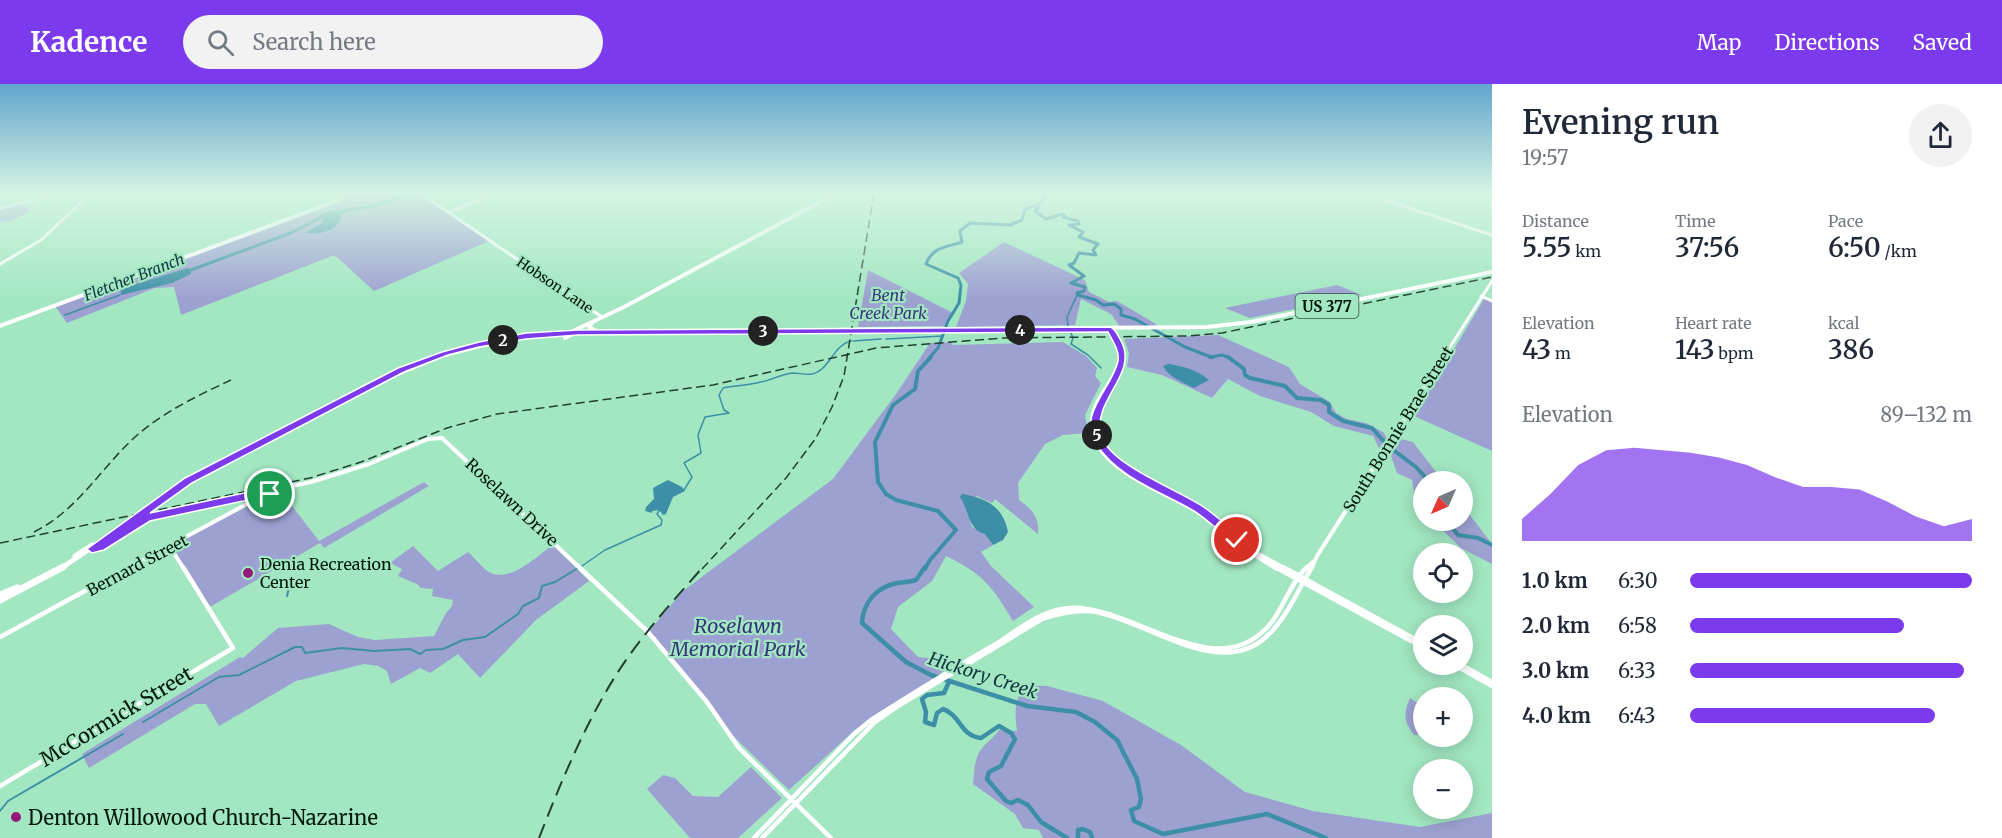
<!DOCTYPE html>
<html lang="en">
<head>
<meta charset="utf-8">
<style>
	:root { --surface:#fff; --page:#f2f2f3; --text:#1f2937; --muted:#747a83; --accent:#7c3aed }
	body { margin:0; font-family:Merriweather,serif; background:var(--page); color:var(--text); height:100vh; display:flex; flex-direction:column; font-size:22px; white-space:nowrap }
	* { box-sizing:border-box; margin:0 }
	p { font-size:20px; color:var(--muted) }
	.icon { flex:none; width:33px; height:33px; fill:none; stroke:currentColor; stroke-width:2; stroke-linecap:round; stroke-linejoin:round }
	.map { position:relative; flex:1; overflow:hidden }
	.details { display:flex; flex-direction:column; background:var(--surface); width:510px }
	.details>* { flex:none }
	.needle { width:39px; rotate:225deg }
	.buttons { position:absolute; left:1413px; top:387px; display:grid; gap:12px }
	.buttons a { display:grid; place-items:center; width:60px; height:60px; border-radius:50%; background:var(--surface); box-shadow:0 3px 15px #0003; font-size:30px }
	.pin { position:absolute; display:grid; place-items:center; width:51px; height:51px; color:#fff; margin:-26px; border:3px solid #fff; border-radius:50%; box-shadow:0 2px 6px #0007 }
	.km { position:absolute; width:30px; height:30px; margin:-15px; border-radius:50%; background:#222; color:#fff; font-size:16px; line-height:30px; text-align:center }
	.round { display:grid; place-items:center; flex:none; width:63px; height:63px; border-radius:32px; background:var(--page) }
	.overview { display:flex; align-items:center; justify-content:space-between; height:102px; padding:0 30px }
	h1 { font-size:33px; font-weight:600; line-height:45px }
	.figures { display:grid; grid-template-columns:repeat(3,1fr); gap:9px; height:102px; padding:6px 30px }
	.figures div { display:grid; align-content:center }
	.figures b { font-size:26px; font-weight:600 }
	.figures small { font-size:16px; font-weight:400 }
	.figures p { font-size:16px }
	.chart { height:168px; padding:12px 30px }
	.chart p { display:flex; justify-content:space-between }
	.chart svg { width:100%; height:108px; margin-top:6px; fill:var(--accent); opacity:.7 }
	ul { padding:0 30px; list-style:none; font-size:20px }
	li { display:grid; grid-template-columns:96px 72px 1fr; align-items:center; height:45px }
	li i { height:15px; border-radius:8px; background:var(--accent) }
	header { display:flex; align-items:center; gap:36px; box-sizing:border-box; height:84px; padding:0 30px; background:var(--accent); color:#fff }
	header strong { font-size:28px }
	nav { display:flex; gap:33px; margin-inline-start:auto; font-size:21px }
	.search { width:420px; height:54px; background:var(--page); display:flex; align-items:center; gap:15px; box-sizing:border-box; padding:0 21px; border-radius:33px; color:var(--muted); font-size:22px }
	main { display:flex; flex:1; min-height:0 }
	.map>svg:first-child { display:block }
	.green { fill:#9da1d1 }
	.water { fill:#3d8fa7 }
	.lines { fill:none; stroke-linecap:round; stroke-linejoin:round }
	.stream-far1 { stroke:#3d8fa7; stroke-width:1.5 }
	.stream { stroke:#3d8fa7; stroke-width:2 }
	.river-far2 { stroke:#3d8fa7; stroke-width:3 }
	.river-far1 { stroke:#3d8fa7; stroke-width:4 }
	.river { stroke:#3d8fa7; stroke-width:4.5 }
	.tertiary-far2 { stroke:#fff; stroke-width:3 }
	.tertiary-far1 { stroke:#fff; stroke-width:4 }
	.tertiary { stroke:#fff; stroke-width:4.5 }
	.secondary { stroke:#fff; stroke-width:4 }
	.primary-far2 { stroke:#fff; stroke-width:4 }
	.primary-far1 { stroke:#fff; stroke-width:5 }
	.primary { stroke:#fff; stroke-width:7 }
	.rail-far1 { stroke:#204130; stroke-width:1.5; stroke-dasharray:9 4.5; stroke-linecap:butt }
	.rail { stroke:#204130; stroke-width:2; stroke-dasharray:15 8; stroke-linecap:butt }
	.route { fill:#7c3aed; stroke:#fff; stroke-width:1.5 }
	.poi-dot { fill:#941b76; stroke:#a2e7c2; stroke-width:2 }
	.labels { text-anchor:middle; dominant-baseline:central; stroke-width:4.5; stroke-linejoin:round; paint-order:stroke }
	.far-street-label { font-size:14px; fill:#00170b; stroke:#a2e7c2 }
	.far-water-label { font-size:15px; font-style:italic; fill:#103742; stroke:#a2e7c2 }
	.shield { fill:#a2e7c2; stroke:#315542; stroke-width:1.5 }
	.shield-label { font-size:15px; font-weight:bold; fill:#00170b }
	.park-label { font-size:16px; font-style:italic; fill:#37357c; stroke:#a2e7c2 }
	.street-label { font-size:16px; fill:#00170b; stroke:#a2e7c2 }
	.poi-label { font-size:16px; fill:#00170b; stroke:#a2e7c2; text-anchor:start }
	.water-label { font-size:18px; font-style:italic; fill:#103742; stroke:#a2e7c2 }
	.near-park-label { font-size:20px; font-style:italic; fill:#37357c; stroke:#a2e7c2 }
	.near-street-label { font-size:20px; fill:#00170b; stroke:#a2e7c2 }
	.near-poi-label { font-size:20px; fill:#00170b; stroke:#a2e7c2; text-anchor:start }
</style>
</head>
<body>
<header>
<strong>Kadence</strong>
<div class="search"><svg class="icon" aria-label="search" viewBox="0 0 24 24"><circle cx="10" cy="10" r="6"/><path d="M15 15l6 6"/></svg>Search here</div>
<nav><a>Map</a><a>Directions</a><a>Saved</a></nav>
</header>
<main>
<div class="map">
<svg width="1492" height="754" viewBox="0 0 1492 754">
	<rect width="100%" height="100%" fill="#a2e7c2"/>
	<path class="green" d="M352,109H419L489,157L374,207L337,173L332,172L181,231L174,203L155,204L67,239L55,222L331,119Z
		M22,120L31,127L9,138L0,137V125Z
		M1004,158L1085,196L1089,208L1109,218L1117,217L1156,240L1157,243H1120L1111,230L1081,215L1075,241L956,243L966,217L968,200L959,189Z
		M868,186L953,229L945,242L858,243Z
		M1337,201L1362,211L1250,234L1225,224Z
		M1484,215L1492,218V367L1414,332Z
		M1218,251L1289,283L1300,300L1330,318L1336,329L1347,335L1366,339L1383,348L1387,354L1379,364L1373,352L1334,342L1311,328L1260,312L1228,295L1212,314L1162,291L1127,283L1129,269L1124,255Z
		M951,258L953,261L1063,258L1086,272L1097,284L1095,292L1101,299L1085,331L1088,349L1063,351L1045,360L1018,399L1019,416C1032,425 1040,434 1038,450L995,415L992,419L977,412L966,421L972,443L985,449L993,461L981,468L991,482L1034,523L1013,537C992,502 983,490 946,472L932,497L898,523L891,545L918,573L957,577L931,597L855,646L789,706L732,651L648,548L683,507L833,395L896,310L930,259Z
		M1401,355L1413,358L1443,397L1424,398L1423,427L1416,420L1412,396L1397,389L1391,372L1393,360Z
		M424,398L429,402L324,464L320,459L208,524L170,463L279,405L319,457Z
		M1463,422L1492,460V480L1461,464L1433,437L1462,436Z
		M553,461L589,497L536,536L480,594L458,570L430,589L420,584L391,600L387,587L378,582L364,580L296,597L219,642L206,620H195L89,684L82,670L240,573L243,574L278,544L329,540L358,553L375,556L434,552L446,529L452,522L453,516L432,512L433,505L421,504L417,500L398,492L402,485L390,479L413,462L438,487L468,468C475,474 482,484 489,488C510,500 538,471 553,461Z
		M1027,601L1047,602L1103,617L1181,661L1245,708L1313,727L1420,743L1492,729V754H1043L1039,746L1023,744L1015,730L973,700C974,689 974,677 980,667C985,659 994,654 999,646L1017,647C1015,629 1013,615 1027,601Z
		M1410,614L1423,623V650L1414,651C1404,638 1403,630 1410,614Z
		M751,683L782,714L738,754H690L647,705L663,691L675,694L693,712L718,713Z"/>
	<path class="water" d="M334,126L341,130C341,147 319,151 305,149L322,139L323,133L319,131Z
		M188,184L191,186V190L172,199L121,211V206L130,202Z
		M1168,280C1183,282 1197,286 1209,296L1194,304C1182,298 1170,294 1163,282Z
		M668,396L682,403L685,407L673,413L666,430L663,431L659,426L652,427V429L645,427L646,423L654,415L653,404Z
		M962,410C986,414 1003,422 1008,448L1003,456L993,461L985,450C968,446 969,426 960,413Z"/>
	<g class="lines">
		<path class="stream-far1" d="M65,231L120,211
			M1068,242L1067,233L1077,211
			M1070,247L1073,254L1071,260L1088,271L1101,284
			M886,255L943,252
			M853,257L881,255
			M684,406L692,393L684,379L701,369L698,351L705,333L729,329L724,326L719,311L723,304C735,302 749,301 761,298C772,296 781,290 793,289C799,289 806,291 812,290C830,286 833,261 851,257
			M582,482L605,466L661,441L662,436L657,430L660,425"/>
		<path class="stream" d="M287,512L290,500
			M143,638L219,593L239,591L295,563H302L305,569L342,564L374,567L410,565L420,570L426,566L443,565L463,556L485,553L518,530L523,522L539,514L542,502L555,498L578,484
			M0,727L8,717L123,650"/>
		<path class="river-far2" d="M1037,121L1038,124L1035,127L1046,135L1062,130L1065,132L1063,133L1078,137L1079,140L1069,141L1083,148L1079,153L1098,160L1093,166L1096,171L1079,169L1074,179L1069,181L1084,192L1071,199L1085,203L1084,207L1077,209L1078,211L1096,216L1103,221L1114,220L1121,225V231L1135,235L1185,263L1211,273L1222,271L1230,274
			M349,126L374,122L416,109
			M337,129L347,126
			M191,186L293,148L326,131
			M929,274L938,264L948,237L959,219L961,201L958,194L926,180C932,163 947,163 962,158L960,147L970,139L1010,141L1022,136L1025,126L1042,118L1045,109"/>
		<path class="river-far1" d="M1210,273H1213
			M1228,273L1244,285L1245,291L1250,294L1285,302L1297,314L1321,316L1329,321V328L1343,337L1372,344L1388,362L1416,383L1426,394L1425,398
			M1424,400L1421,403L1424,410
			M1446,436L1458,451L1478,454L1492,461
			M925,485L930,476L956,446L938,427L896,416L886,410L878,398L875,358L893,321L915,305L918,287L931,273"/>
		<path class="river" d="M925,483L916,496C910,498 904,498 897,499C877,503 863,518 862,539L906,578L931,591L1027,622L1076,628L1095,638L1117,656L1137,695L1141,715L1139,723L1131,726L1134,737L1163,750L1267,730L1326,754
			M949,598L944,609L927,611L922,615L926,628L925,638L934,641L937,629L943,625C961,631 960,652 981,654L999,642L1011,649L1015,655L1013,659L1001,682L989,688L987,695L1006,717L1011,719L1018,716L1028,721L1041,738L1067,754
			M1078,754V746L1083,745L1090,748L1092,754"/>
		<path class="tertiary-far2" d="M420,109L602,233
			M1363,109L1492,151
			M0,124L62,109
			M449,128L496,109
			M0,180L41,156L91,109
			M1481,212L1492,217
			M1108,245L1119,266L1120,274
			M1118,259L1121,274
			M1443,274L1492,197"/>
		<path class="tertiary-far1" d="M1120,273C1117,298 1089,316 1092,344C1097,388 1171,410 1204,431C1215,439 1224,449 1235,457C1248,468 1263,476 1277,485
			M1121,273C1120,305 1080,330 1103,364C1108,371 1117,377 1124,383
			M1130,387L1145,395
			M1196,424L1253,467L1286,485
			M170,463L184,485
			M92,465L101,463L148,434L311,398L369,380L428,355L442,354L581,485
			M126,485L271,407
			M1305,485L1313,478
			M1311,485L1317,472L1444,273"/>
		<path class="tertiary" d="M579,483L648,548L707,618L739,664L831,754
			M1275,483L1424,564
			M1283,483L1424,560
			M0,553L129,483
			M1453,580L1492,602
			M1460,580L1492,598
			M0,702L233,564L183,483
			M754,754L854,650L871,636C912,610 954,584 996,560C1018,546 1041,526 1069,524C1129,520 1207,595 1260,550C1282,533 1287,502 1307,483
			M762,754L874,639L898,622L1042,535C1060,529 1078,525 1096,528C1147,537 1219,596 1266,553C1287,534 1298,506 1312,483"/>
		<path class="secondary" d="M0,242L331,119L352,109
			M573,247L624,223L837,109"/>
		<path class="primary-far2" d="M592,239L589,243L596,247
			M565,254L575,249
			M433,274L512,254L582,248L1207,243L1251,238L1492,188"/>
		<path class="primary-far1" d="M75,472L92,461
			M60,485L202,389L367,302L438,273"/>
		<path class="primary" d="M0,511L17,504
			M0,516L63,483"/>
		<path class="rail-far1" d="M34,448C78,426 100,385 135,353C163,328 197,312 231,296
			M0,459L310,394L361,378L447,344L497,330L713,301L876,264L1003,254L1188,252L1222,249L1492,193
			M702,485L786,394L816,354L832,323L844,292L874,109"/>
		<path class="rail" d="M539,754C561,698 584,642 616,591C641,552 672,518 703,483"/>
	</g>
	<linearGradient id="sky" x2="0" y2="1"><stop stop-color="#63a5ce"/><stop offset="0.51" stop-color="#d5f4e4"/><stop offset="1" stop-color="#d5f4e4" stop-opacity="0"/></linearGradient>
	<rect width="1492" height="214" fill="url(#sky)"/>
	<path class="route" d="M1111,243C1116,246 1118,251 1121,257C1139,290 1092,316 1101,351C1110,382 1180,406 1205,424C1218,433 1229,444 1241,453V459H1233C1221,449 1208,436 1194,427C1162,408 1118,394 1097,361C1076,331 1112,305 1118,277C1120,267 1112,256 1108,248L578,251L526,255L479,263L448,271L404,288L192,399L150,429L272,403L277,407L273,413L266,412L150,437L104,466L92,469L87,465L185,394L398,284L442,268L479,258L526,249L578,246Z"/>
	<g class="poi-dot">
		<circle cx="248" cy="489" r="6"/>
		<circle cx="16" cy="733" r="6"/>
	</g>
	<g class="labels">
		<g class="far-street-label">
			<text transform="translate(555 201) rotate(34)">Hobson Lane</text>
		</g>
		<g class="far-water-label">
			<text transform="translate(134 193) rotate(-21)">Fletcher Branch</text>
		</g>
		<rect class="shield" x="1295.5" y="210" width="63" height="24" rx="4.5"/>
		<g class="shield-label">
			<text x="1327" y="222">US 377</text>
		</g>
		<g class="park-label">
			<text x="888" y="211">Bent<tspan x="888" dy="18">Creek Park</tspan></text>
		</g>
		<g class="street-label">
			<text transform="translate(1398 345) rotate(-58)">South Bonnie Brae Street</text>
			<text transform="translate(512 418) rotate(43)">Roselawn Drive</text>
			<text transform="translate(137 481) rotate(-28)">Bernard Street</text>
		</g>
		<g class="poi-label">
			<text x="260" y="480">Denia Recreation<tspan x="260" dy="18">Center</tspan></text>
		</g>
		<g class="water-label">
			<text transform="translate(983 591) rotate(18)">Hickory Creek</text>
		</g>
		<g class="near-park-label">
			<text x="738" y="541">Roselawn<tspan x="738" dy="23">Memorial Park</tspan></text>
		</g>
		<g class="near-street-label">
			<text transform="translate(116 632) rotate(-31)">McCormick Street</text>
		</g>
		<g class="near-poi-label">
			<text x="28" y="733">Denton Willowood Church-Nazarine</text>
		</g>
	</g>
</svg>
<div class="buttons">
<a><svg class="needle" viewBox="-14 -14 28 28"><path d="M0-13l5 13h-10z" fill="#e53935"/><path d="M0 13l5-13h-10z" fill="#747a83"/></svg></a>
<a><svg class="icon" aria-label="locate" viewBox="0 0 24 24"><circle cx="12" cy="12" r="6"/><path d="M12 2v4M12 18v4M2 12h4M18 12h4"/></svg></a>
<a><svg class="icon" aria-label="layers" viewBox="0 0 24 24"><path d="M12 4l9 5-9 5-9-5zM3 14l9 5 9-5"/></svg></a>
<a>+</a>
<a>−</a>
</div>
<div class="pin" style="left:270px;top:410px;background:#1e9e55"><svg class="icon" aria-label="arrive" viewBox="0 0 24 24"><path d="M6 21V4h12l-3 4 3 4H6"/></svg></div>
<div class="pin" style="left:1237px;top:456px;background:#d93025"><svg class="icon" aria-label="check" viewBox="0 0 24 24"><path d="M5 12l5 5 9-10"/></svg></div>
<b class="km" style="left:503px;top:256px">2</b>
<b class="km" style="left:763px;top:247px">3</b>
<b class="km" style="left:1020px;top:246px">4</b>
<b class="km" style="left:1097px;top:351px">5</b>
</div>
<section class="details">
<div class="overview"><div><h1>Evening run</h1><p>19:57</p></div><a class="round"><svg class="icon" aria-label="share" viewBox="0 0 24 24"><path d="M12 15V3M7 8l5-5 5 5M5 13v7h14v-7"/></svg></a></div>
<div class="figures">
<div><p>Distance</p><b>5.55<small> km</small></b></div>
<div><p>Time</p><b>37:56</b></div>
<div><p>Pace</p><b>6:50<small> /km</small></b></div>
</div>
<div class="figures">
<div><p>Elevation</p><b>43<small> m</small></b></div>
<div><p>Heart rate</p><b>143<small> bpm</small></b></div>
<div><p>kcal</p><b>386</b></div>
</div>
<div class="chart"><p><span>Elevation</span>89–132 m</p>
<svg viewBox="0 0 160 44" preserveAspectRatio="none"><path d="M0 44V35L10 25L20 13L30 7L40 6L50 7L60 8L70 10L80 13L90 18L100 22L110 22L120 23L130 28L140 34L150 38L160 35V44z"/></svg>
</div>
<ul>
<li><b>1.0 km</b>6:30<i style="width:100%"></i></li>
<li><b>2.0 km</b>6:58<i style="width:76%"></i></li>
<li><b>3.0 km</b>6:33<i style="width:97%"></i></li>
<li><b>4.0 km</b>6:43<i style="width:87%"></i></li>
</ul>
</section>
</main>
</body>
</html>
